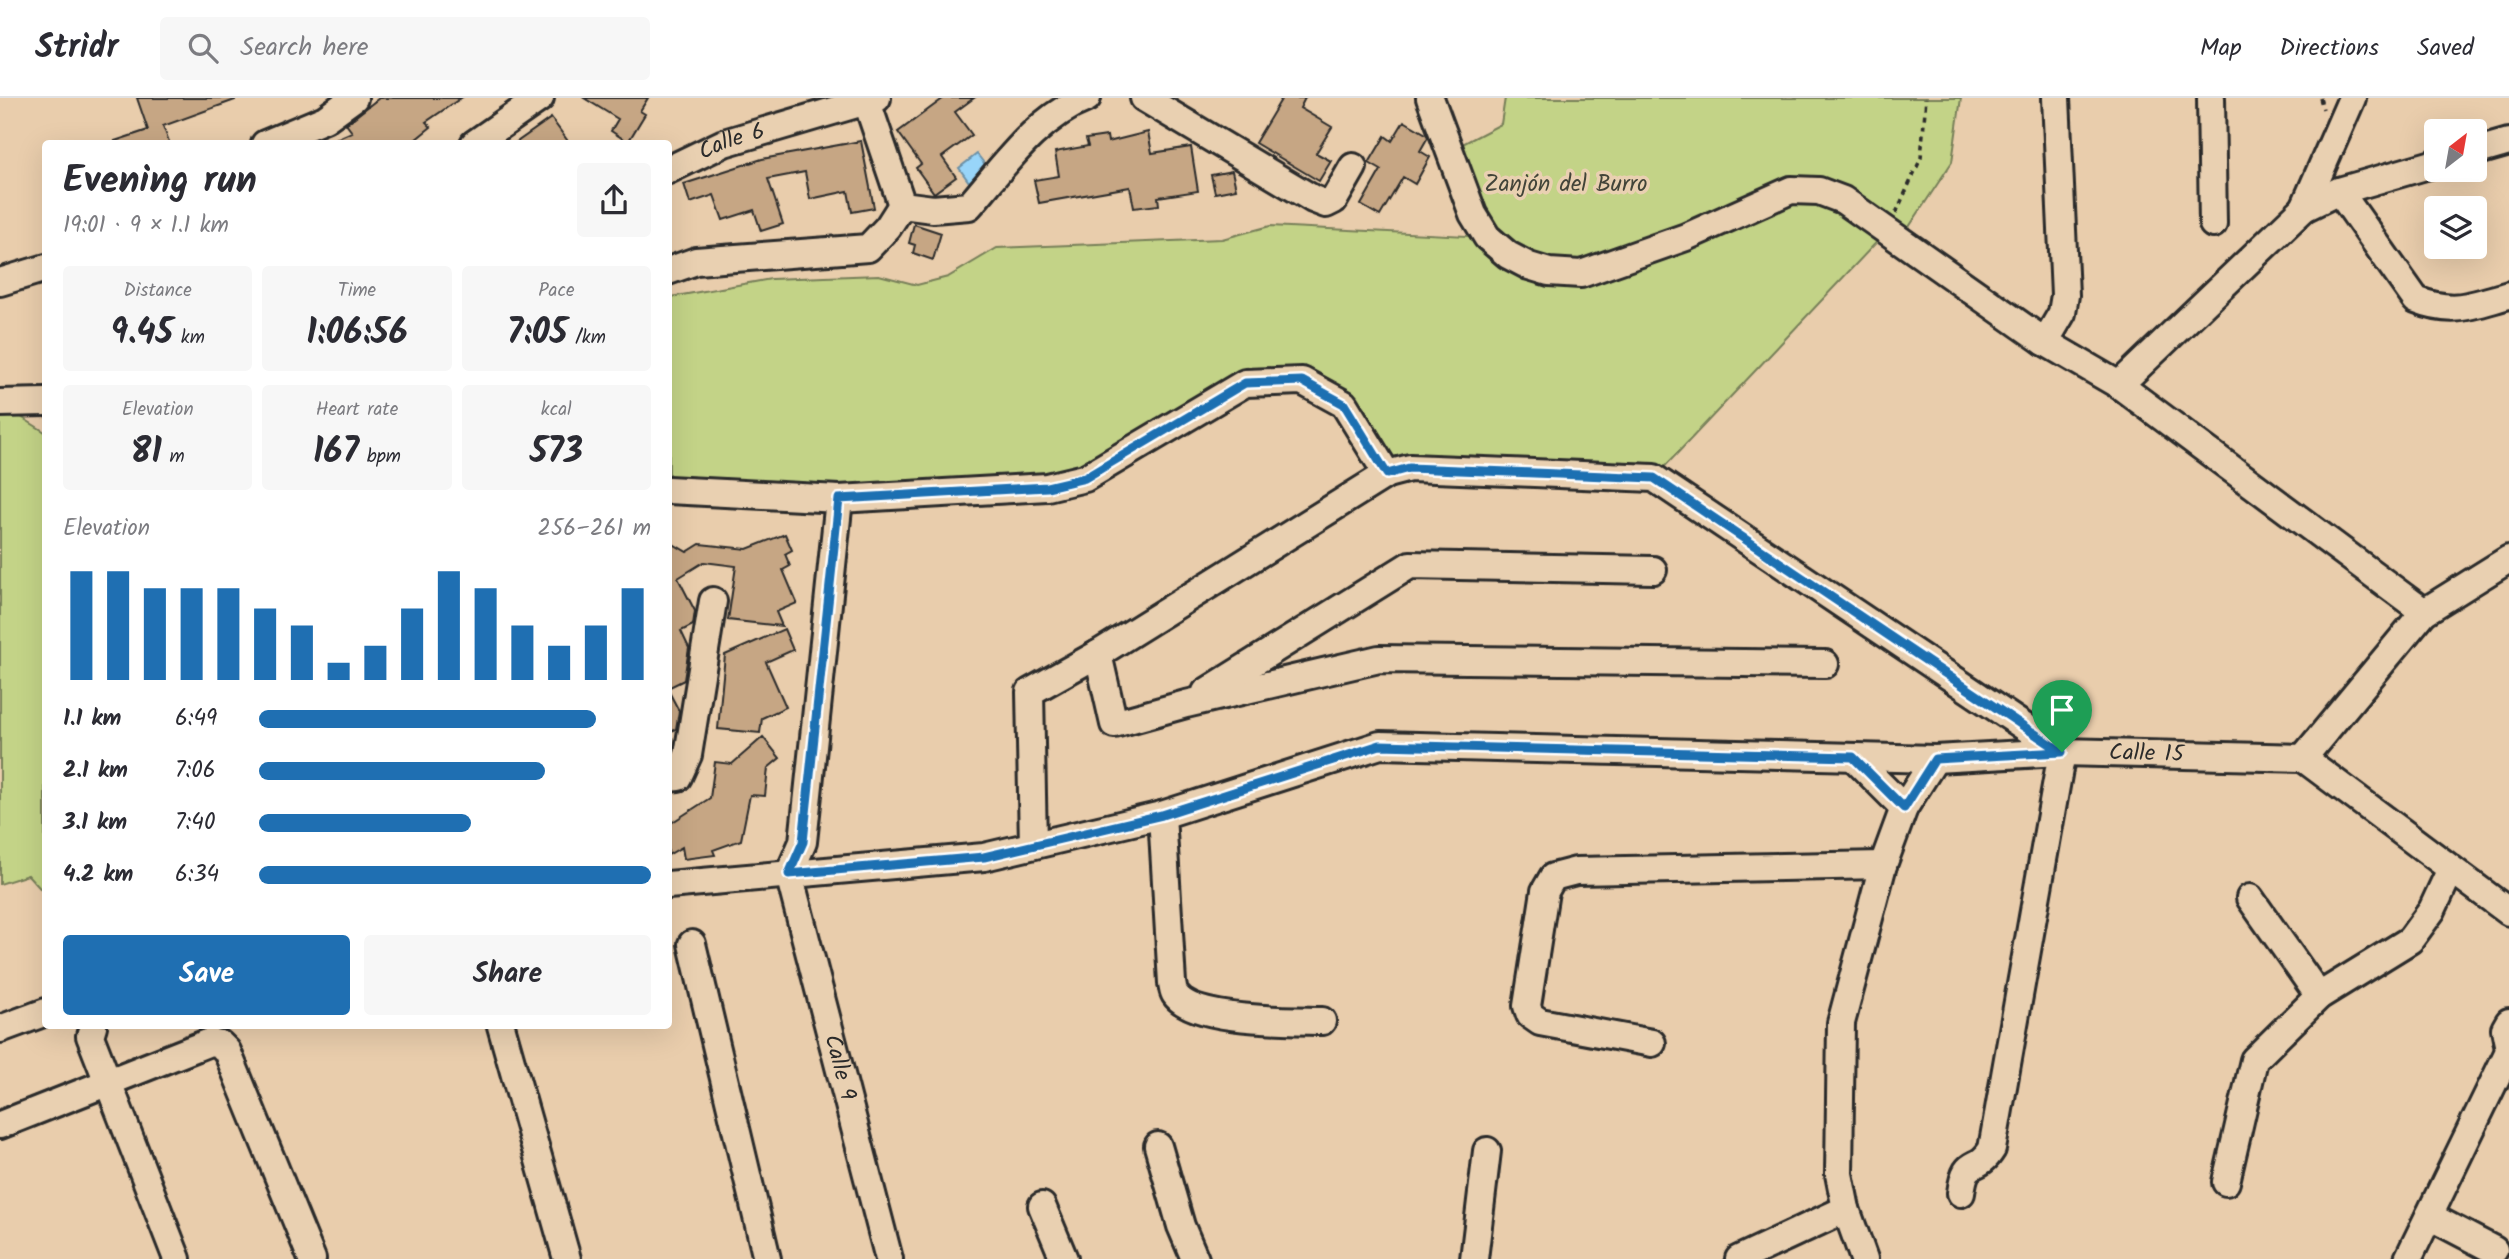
<!DOCTYPE html>
<html lang="en">
<head>
<meta charset="utf-8">
<style>
	:root { --surface:#fff; --page:#f7f7f7; --text:#2b2b33; --muted:#7c7c81; --line:#e1e1e2; --accent:#1f6fb2 }
	body { margin:0; font-family:Kalam,sans-serif; background:var(--page); color:var(--text); height:100vh; display:flex; flex-direction:column; font-size:26px; white-space:nowrap }
	* { box-sizing:border-box; margin:0 }
	p { font-size:23px; color:var(--muted) }
	.icon { flex:none; width:38px; height:38px; fill:none; stroke:currentColor; stroke-width:2; stroke-linecap:round; stroke-linejoin:round }
	.map { position:relative; flex:1; overflow:hidden }
	.details { position:absolute; left:42px; top:42px; width:630px; height:889px; display:flex; flex-direction:column; background:var(--surface); border-radius:7px; box-shadow:0 7px 28px #0002 }
	.details>* { flex:none }
	.needle { width:46px; rotate:31deg }
	.buttons { position:absolute; left:2424px; top:21px; display:grid; gap:14px }
	.buttons a { display:grid; place-items:center; width:63px; height:63px; border-radius:7px; background:var(--surface); box-shadow:0 7px 28px #0002; font-size:35px }
	.pin { position:absolute; display:grid; place-items:center; width:60px; height:60px; color:#fff; margin:-72px -30px; border-radius:50% 50% 50% 0; rotate:-45deg; box-shadow:0 0 7px #0007 }
	.pin .icon { rotate:45deg }
	.round { display:grid; place-items:center; flex:none; width:74px; height:74px; border-radius:7px; background:var(--page) }
	.headline { display:flex; align-items:center; justify-content:space-between; height:119px; padding:0 21px }
	h1 { font-size:38px; font-weight:700; line-height:52px }
	.figures { display:grid; grid-template-columns:repeat(3,1fr); gap:10px; height:119px; padding:7px 21px }
	.figures div { display:grid; align-content:center; border-radius:7px; background:var(--page); text-align:center }
	.figures b { font-size:35px; font-weight:700 }
	.figures small { font-size:19px; font-weight:400 }
	.figures p { font-size:19px }
	.chart { height:196px; padding:14px 21px }
	.chart p { display:flex; justify-content:space-between }
	.chart svg { width:100%; height:126px; margin-top:7px; stroke:var(--accent); stroke-width:6 }
	.cta { display:flex; gap:14px; margin-top:auto; padding:14px 21px }
	.cta a { flex:1; height:80px; border-radius:7px; background:var(--accent); color:#fff; font-size:28px; font-weight:700; line-height:80px; text-align:center }
	.cta a+a { background:var(--page); color:var(--text) }
	ul { padding:0 21px; list-style:none; font-size:23px }
	li { display:grid; grid-template-columns:112px 84px 1fr; align-items:center; height:52px }
	li i { height:18px; border-radius:9px; background:var(--accent) }
	header { display:flex; align-items:center; gap:42px; box-sizing:border-box; height:98px; padding:0 35px; background:var(--surface); border-bottom:2px solid var(--line) }
	header strong { font-size:33px }
	nav { display:flex; gap:38px; margin-inline-start:auto; font-size:24px }
	.search { width:490px; height:63px; background:var(--page); display:flex; align-items:center; gap:18px; box-sizing:border-box; padding:0 24px; border-radius:7px; color:var(--muted); font-size:26px }
	.map>svg:first-child { display:block }
	.green { fill:#c3d387; stroke:#777f59; stroke-width:2 }
	.water { fill:#98d5f9; stroke:#6c91a7; stroke-width:2 }
	.building { fill:#c6a684; stroke:#2b2b2b; stroke-width:2 }
	.lines { fill:none; stroke-linecap:round; stroke-linejoin:round }
	.minor-casing { stroke:#2b2b2b; stroke-width:32 }
	.path { stroke:#2b2b2b; stroke-width:3.5; stroke-dasharray:5 5; stroke-linecap:butt }
	.minor { stroke:#e9d0b1; stroke-width:26 }
	.route-casing { stroke:#fff; stroke-width:14 }
	.route { stroke:#1f6fb2; stroke-width:9 }
	.labels { text-anchor:middle; dominant-baseline:central; stroke-width:7; stroke-linejoin:round; paint-order:stroke }
	.street-label { font-size:23px; fill:#2b2b2b; stroke:#e9d0b1 }
	.park-label { font-size:23px; fill:#424439; stroke:#e9d0b1 }
</style>
</head>
<body>
<header>
<strong>Stridr</strong>
<div class="search"><svg class="icon" aria-label="search" viewBox="0 0 24 24"><circle cx="10" cy="10" r="6"/><path d="M15 15l6 6"/></svg>Search here</div>
<nav><a>Map</a><a>Directions</a><a>Saved</a></nav>
</header>
<div class="map">
<svg width="2509" height="1161" viewBox="0 0 2509 1161">
	<rect width="100%" height="100%" fill="#e9cdac"/>
	<filter id="ink" filterUnits="userSpaceOnUse"><feTurbulence type="fractalNoise" baseFrequency=".0143" numOctaves="2"/><feDisplacementMap in="SourceGraphic" scale="14" xChannelSelector="R" yChannelSelector="G"/><feConvolveMatrix kernelMatrix="1 2 1 2 8 2 1 2 1" color-interpolation-filters="sRGB"/></filter>
	<g filter="url(#ink)">
		<path class="green" d="M1505,0H1961L1952,64L1901,141L1888,132L1654,380L1387,376L1344,306L1245,285L1047,389L669,392L668,202L671,199L771,181L879,177L917,187L948,179L997,150L1222,141L1270,128L1486,139L1449,53L1501,26Z
			M0,319H21L45,334V796L28,777L0,786Z"/>
		<path class="water" d="M977,56L987,69L969,84L959,70Z"/>
		<path class="building" d="M137,0H235V2L163,28L170,46H116L115,43L148,32Z
			M379,0H461L426,24L431,29L410,46L327,45L352,34L346,26Z
			M584,0H648L640,13L645,16L628,44L611,33L618,21Z
			M944,0H974L955,14L972,37L942,59L956,79L934,95L916,70L921,66L898,34Z
			M1282,0H1305L1300,10L1332,29L1316,55L1331,63L1319,83L1255,45Z
			M551,20L570,46H514Z
			M1404,23L1426,36L1428,39L1420,53L1430,59L1415,86L1403,79L1380,118L1361,107L1381,72L1369,65L1385,38L1392,43Z
			M1148,34L1152,55L1191,49L1198,93L1158,99L1159,107L1134,110L1130,89L1039,105L1034,82L1059,78L1055,54L1088,48L1086,41L1107,38L1108,44Z
			M861,43L874,110L852,114L848,93L810,101L805,74L768,81L783,126L761,133L754,112L723,122L714,97L690,105L684,86L762,61Z
			M1232,73L1236,91L1215,95L1211,77Z
			M914,126L941,135L933,162L913,155L915,147L909,145Z
			M785,436L792,452L785,456L790,468L783,472L797,505L776,514L782,528L728,522L736,468L704,464L678,480L695,513L693,527L681,533L689,550L684,582L668,590V443L687,454L700,446L747,451Z
			M784,531L793,552L766,564L786,609L762,620L760,635L718,631L725,557Z
			M668,592L679,613L676,631L668,635Z
			M763,639L780,660L768,670L765,698L750,697L741,742L713,752L715,757L684,761L682,749L668,757V727L710,700L715,664L732,666Z"/>
		<g class="lines">
			<defs>
				<g id="minor">
					<path d="M1144,0L1313,101L1326,106L1334,102L1353,69"/>
					<path d="M1430,0L1473,116L1487,139L1508,157L1529,168L1549,174L1581,176L1686,139L1791,92L1819,93L1843,102L2045,244L2119,287L2424,514"/>
					<path d="M2211,0L2213,126"/>
					<path d="M867,4L902,107"/>
					<path d="M265,46L325,21L354,0"/>
					<path d="M474,46L540,0"/>
					<path d="M2474,54L2509,44"/>
					<path id="s1" d="M668,72L724,45L877,0"/>
					<path d="M2339,93L2416,202C2454,217 2472,207 2509,197"/>
					<path d="M902,107L933,111L969,108C1003,69 1037,19 1087,0"/>
					<path d="M2304,110L2352,0"/>
					<path d="M668,173L696,163L868,150L888,129L902,107"/>
					<path d="M0,184L46,170"/>
					<path d="M2045,244L2062,215L2065,197L2056,0"/>
					<path d="M2119,287L2304,110L2339,93L2436,65"/>
					<path d="M0,305L46,304"/>
					<path d="M668,392L839,401L1047,389L1085,380L1245,285L1302,283L1344,306L1387,376"/>
					<path d="M1098,556L1114,626L1186,606L1379,561L1825,566"/>
					<path d="M1206,594L1410,467L1653,472"/>
					<path d="M1853,659L1904,710"/>
					<path d="M2303,660L2424,514L2509,461"/>
					<path d="M2303,660L2509,814"/>
					<path d="M668,680L678,679L688,657L713,503"/>
					<path d="M1162,717L1172,885C1173,889 1173,893 1175,896C1193,924 1291,922 1322,923"/>
					<path d="M1033,747L1030,594L1098,556L1387,376L1410,370L1654,380L2062,654L1992,1051C1976,1077 1966,1056 1961,1095"/>
					<path id="s2" d="M789,776L889,1161"/>
					<path d="M789,776L803,744L839,401"/>
					<path id="s3" d="M668,787L984,759L1162,717L1380,647L1935,661L2062,654L2303,660"/>
					<path d="M2250,800L2319,898"/>
					<path d="M692,846L767,1161"/>
					<path d="M2509,924L2505,931L2509,951"/>
					<path d="M93,928L90,938L177,1161"/>
					<path d="M501,928L567,1161"/>
					<path d="M0,931L46,914"/>
					<path d="M1652,945L1540,924L1530,917L1527,908L1545,793L1553,779L1576,773L1883,767"/>
					<path d="M0,1027L210,944L220,946L227,953L312,1161"/>
					<path d="M1158,1048L1181,1128L1195,1161"/>
					<path d="M2226,1084L2254,962L2319,898L2410,842L2432,812L2451,771"/>
					<path d="M1042,1108L1064,1161"/>
					<path d="M2429,1118L2494,1152"/>
					<path d="M1474,1161L1487,1053"/>
					<path d="M1739,1161L1846,1111"/>
					<path d="M1864,1161L1846,1111L1839,1076L1841,925L1883,767L1904,710L1935,661"/>
					<path d="M2408,1161L2509,953"/>
				</g>
			</defs>
			<use href="#minor" class="minor-casing"/>
			<path class="path" d="M2320,0L2323,11
				M1896,115L1921,60L1926,0"/>
			<use href="#minor" class="minor"/>
		</g>
	</g>
	<g class="lines" filter="url(#ink)">
		<defs>
			<path id="route" d="M1302,283L1344,306L1387,376L1409,370L1654,380L2062,654L1935,661L1904,710L1853,659L1380,647L1162,717L984,759L789,776L803,744L839,401L1047,389L1085,380L1245,285Z"/>
		</defs>
		<use href="#route" class="route-casing"/>
		<use href="#route" class="route"/>
	</g>
	<g class="labels">
		<g class="street-label">
			<text stroke="none"><textPath href="#s1" startOffset="70">Calle 6</textPath></text>
			<text stroke="none"><textPath href="#s3" startOffset="1496">Calle 15</textPath></text>
			<text stroke="none"><textPath href="#s2" startOffset="200">Calle 9</textPath></text>
		</g>
		<g class="park-label">
			<text x="1566" y="87">Zanjón del Burro</text>
		</g>
	</g>
</svg>
<div class="buttons">
<a><svg class="needle" viewBox="-14 -14 28 28"><path d="M0-13l5 13h-10z" fill="#e53935"/><path d="M0 13l5-13h-10z" fill="#7c7c81"/></svg></a>
<a><svg class="icon" aria-label="layers" viewBox="0 0 24 24"><path d="M12 4l9 5-9 5-9-5zM3 14l9 5 9-5"/></svg></a>
</div>
<div class="pin" style="left:2062px;top:654px;background:#1e9e55"><svg class="icon" aria-label="arrive" viewBox="0 0 24 24"><path d="M6 21V4h12l-3 4 3 4H6"/></svg></div>
<section class="details">
<div class="headline"><div><h1>Evening run</h1><p>19:01 · 9 × 1.1 km</p></div><a class="round"><svg class="icon" aria-label="share" viewBox="0 0 24 24"><path d="M12 15V3M7 8l5-5 5 5M5 13v7h14v-7"/></svg></a></div>
<div class="figures">
<div><p>Distance</p><b>9.45<small> km</small></b></div>
<div><p>Time</p><b>1:06:56</b></div>
<div><p>Pace</p><b>7:05<small> /km</small></b></div>
</div>
<div class="figures">
<div><p>Elevation</p><b>81<small> m</small></b></div>
<div><p>Heart rate</p><b>167<small> bpm</small></b></div>
<div><p>kcal</p><b>573</b></div>
</div>
<div class="chart"><p><span>Elevation</span>256–261 m</p>
<svg viewBox="0 0 160 44" preserveAspectRatio="none"><path d="M5 44V6M15 44V6M25 44V12M35 44V12M45 44V12M55 44V19M65 44V25M75 44V38M85 44V32M95 44V19M105 44V6M115 44V12M125 44V25M135 44V32M145 44V25M155 44V12"/></svg>
</div>
<ul>
<li><b>1.1 km</b>6:49<i style="width:86%"></i></li>
<li><b>2.1 km</b>7:06<i style="width:73%"></i></li>
<li><b>3.1 km</b>7:40<i style="width:54%"></i></li>
<li><b>4.2 km</b>6:34<i style="width:100%"></i></li>
</ul>
<div class="cta"><a>Save</a><a>Share</a></div>
</section>
</div>
</body>
</html>
